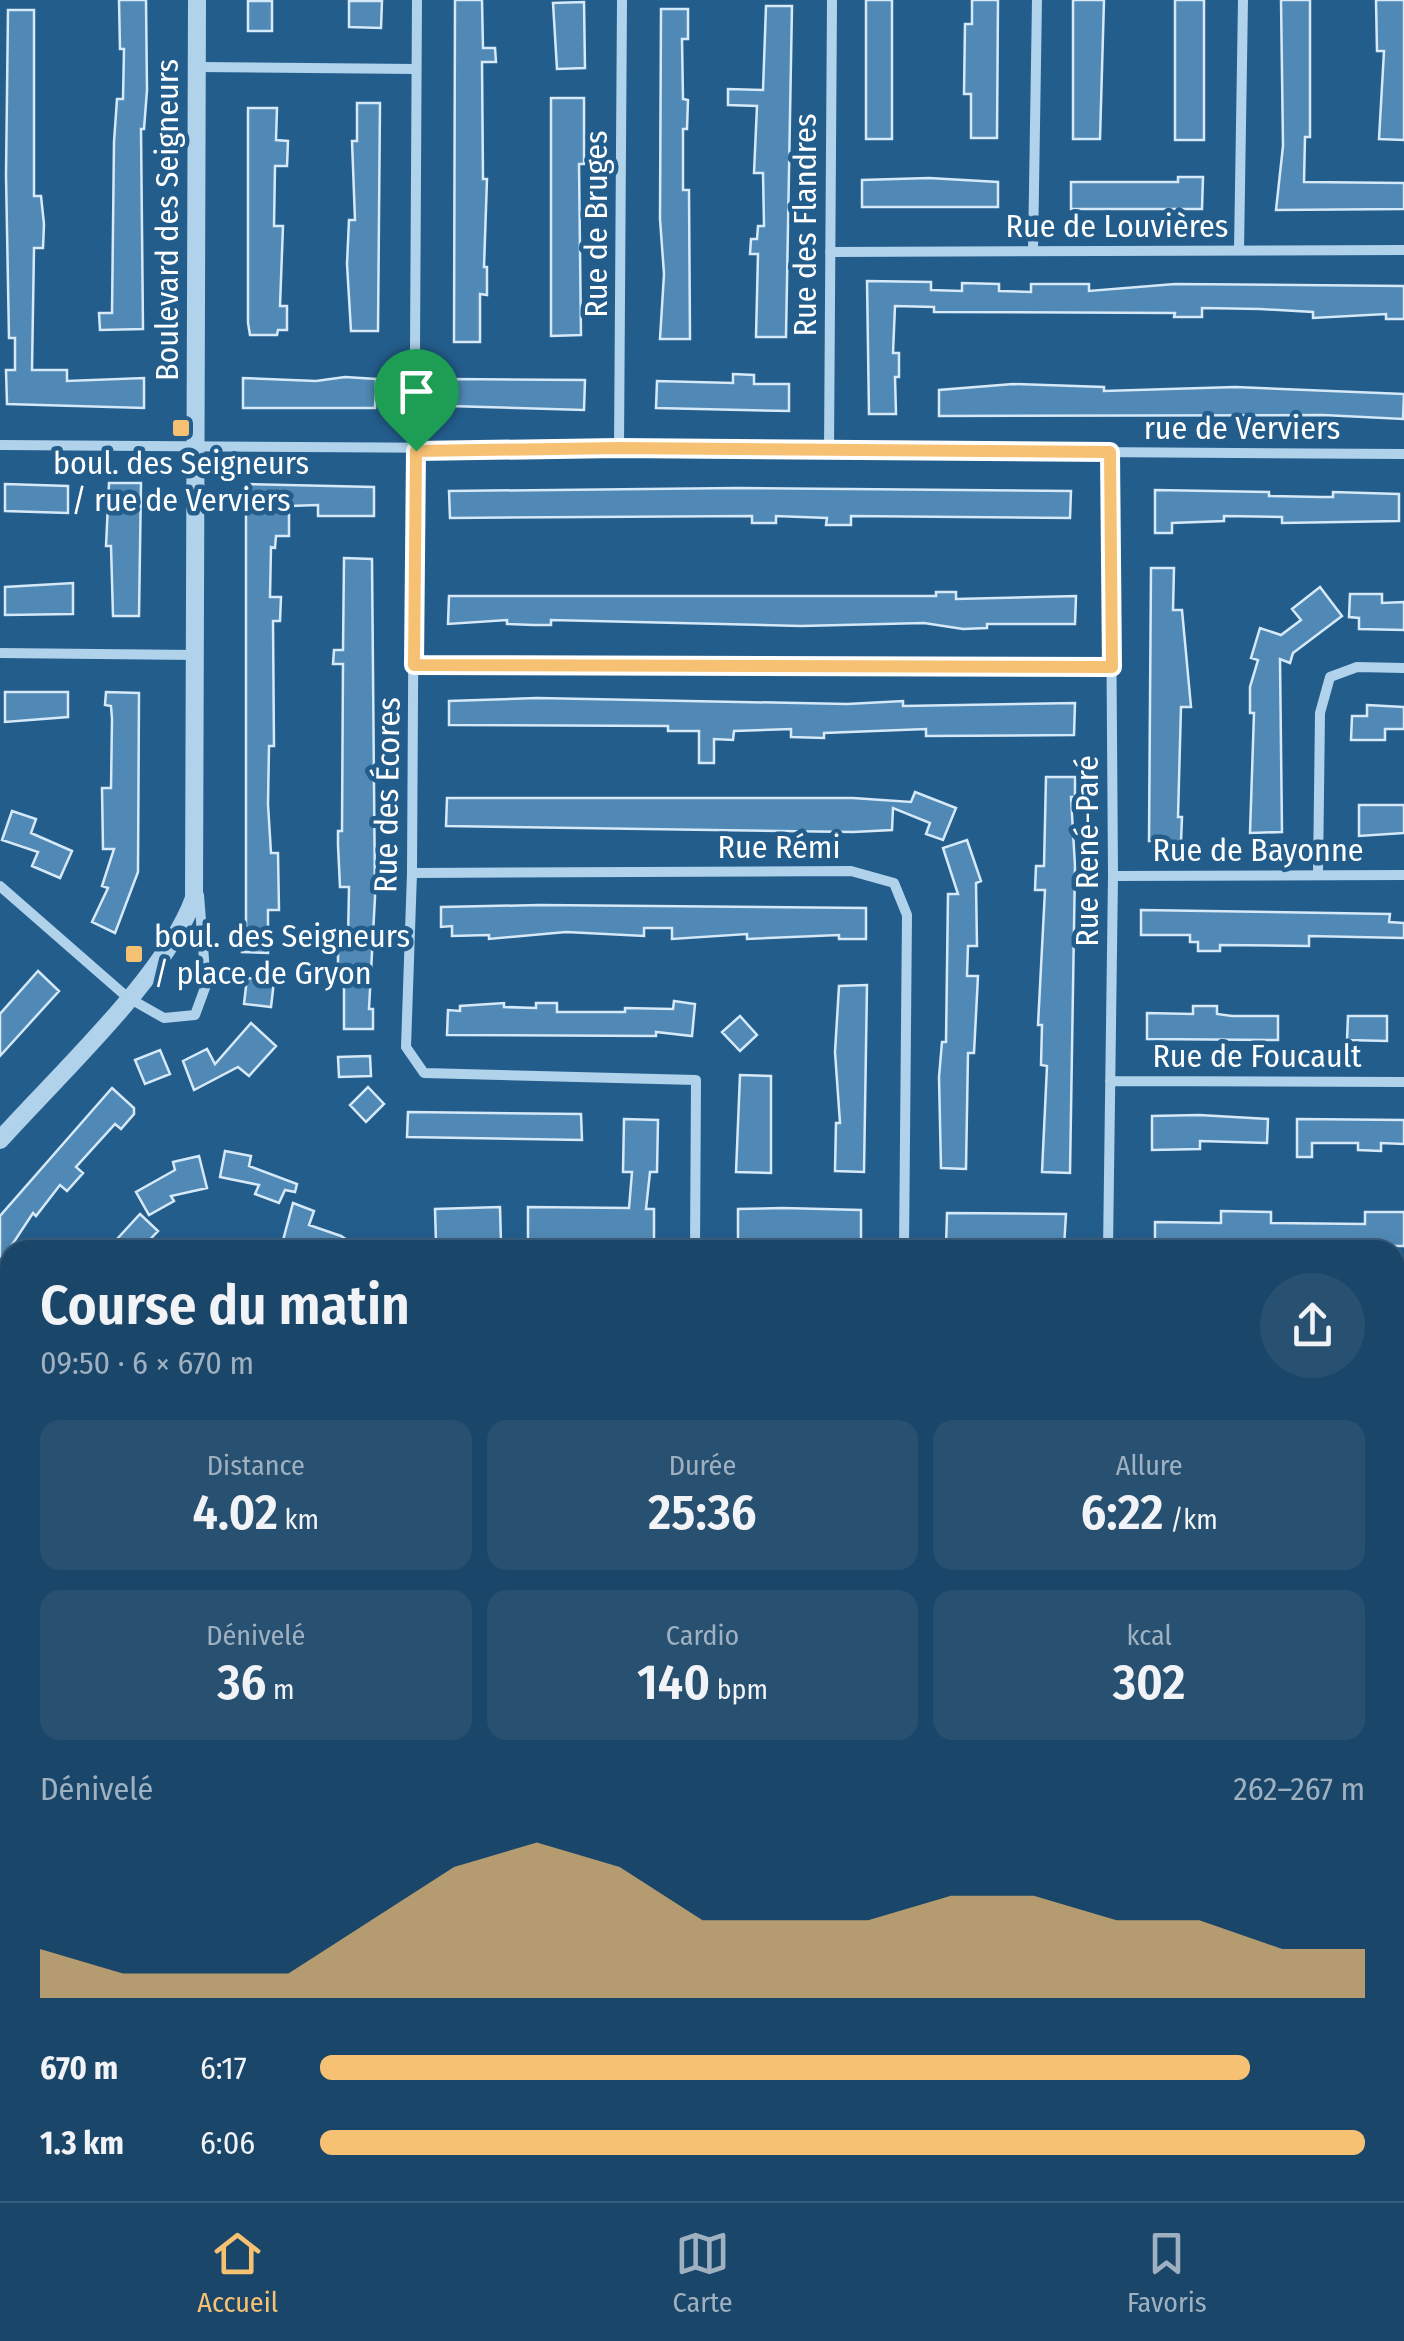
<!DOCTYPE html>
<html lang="fr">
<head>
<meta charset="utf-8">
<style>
	:root { --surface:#1a4669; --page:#275071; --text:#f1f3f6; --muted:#9fb1c0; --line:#385e7d; --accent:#f7c173 }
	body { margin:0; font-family:"Fira Sans Condensed",sans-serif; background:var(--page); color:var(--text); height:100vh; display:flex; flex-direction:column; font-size:38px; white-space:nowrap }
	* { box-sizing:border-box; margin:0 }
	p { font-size:32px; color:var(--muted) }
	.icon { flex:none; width:55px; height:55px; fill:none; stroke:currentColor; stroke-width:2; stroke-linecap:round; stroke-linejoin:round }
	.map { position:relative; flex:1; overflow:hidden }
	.details { position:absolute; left:0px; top:1240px; width:1405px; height:962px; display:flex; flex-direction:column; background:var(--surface); border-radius:30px 30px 0 0; box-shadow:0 5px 15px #0003,0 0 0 2px var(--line) }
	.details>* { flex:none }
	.pin { position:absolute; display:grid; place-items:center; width:85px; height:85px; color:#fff; margin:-102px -42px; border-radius:50% 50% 50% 0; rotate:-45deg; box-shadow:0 0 10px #0007 }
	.pin .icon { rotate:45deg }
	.round { display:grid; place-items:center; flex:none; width:105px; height:105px; border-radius:52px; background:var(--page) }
	.summary { display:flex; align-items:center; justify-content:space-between; height:170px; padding:0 40px }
	h1 { font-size:55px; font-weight:600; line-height:75px }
	.stats { display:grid; grid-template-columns:repeat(3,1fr); gap:15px; height:170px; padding:10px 40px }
	.stats div { display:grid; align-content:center; border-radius:20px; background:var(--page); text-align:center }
	.stats b { font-size:50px; font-weight:600 }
	.stats small { font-size:28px; font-weight:400 }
	.stats p { font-size:28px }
	.chart { height:280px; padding:20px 40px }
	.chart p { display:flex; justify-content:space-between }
	.chart svg { width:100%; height:180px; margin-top:10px; fill:var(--accent); opacity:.7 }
	ul { padding:0 40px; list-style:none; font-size:32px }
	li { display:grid; grid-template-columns:160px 120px 1fr; align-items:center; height:75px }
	li i { height:25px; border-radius:12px; background:var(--accent) }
	.tab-bar { display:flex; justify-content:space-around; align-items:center; height:140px; border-top:2px solid var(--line); background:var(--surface); font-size:28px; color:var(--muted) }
	.tab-bar a { display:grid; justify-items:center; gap:5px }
	.tab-bar .selected { color:var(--accent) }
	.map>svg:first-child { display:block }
	.green { fill:#3476a7 }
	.building { fill:#5089b5; stroke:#d6e9f8; stroke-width:2.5 }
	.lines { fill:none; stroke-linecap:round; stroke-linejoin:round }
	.minor { stroke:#b1d2eb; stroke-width:10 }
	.tertiary { stroke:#b1d2eb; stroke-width:18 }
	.route-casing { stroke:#fff; stroke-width:20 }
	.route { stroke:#f7c173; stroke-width:12 }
	.poi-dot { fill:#f7c173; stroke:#235d8c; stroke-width:4 }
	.labels { text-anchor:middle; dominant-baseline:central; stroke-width:9; stroke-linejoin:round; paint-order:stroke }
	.street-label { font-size:32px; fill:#fff; stroke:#235d8c }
	.poi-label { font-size:32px; fill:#fff; stroke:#235d8c }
</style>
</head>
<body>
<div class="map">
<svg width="1404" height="2201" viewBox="0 0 1404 2201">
	<rect width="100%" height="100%" fill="#235d8c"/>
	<path class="green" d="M712,2193H880L875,2201H712Z"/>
	<path class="building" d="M119,0H146L147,90L144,129H141L143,329L100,330L99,313H112L114,142L117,99H123L124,49H120Z
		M455,0H482L483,48H495L496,62H482L483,179H487L484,267H487V295L480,294V342H454Z
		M866,0H892V139H866Z
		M972,0H998L997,138H971V94H964L965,24H972Z
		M1073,0H1104L1100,139H1073Z
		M1175,0H1204V140H1175Z
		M1281,0H1310V137H1305L1304,182L1404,183V209L1276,210L1283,146Z
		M1376,0H1404V140L1379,139L1384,51H1377Z
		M248,1H272V31H248Z
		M349,1H382L381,28L349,27Z
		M584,2L585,68L557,69L553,3Z
		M766,6H792L786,337H756L758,254H750L751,239H757L758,226H764L763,173H754L757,106L728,105V89L763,90Z
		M661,9H688V39H682L683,99L688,100L687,129H683V190H689L690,339H660L664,274L660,219Z
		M8,10H34V196H41L44,224L43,248H34L32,370H67V381L144,378V408L7,404L6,370H15V338H9L6,175Z
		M551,98H584V164H579L581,335L551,336Z
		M357,103H380L378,331H351L347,264L349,220H355L352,141H357Z
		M248,108H277L276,140L288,141L287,166H275L274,226H283L280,306H287V330H278L277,335H250L248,323Z
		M1178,177H1203L1202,209H1071V182H1178Z
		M929,178L998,182V207H862V180Z
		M867,281L931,282V290L962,291V283L999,284V291L1031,292V284H1089V291L1175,284L1404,286V319H1386V314L1313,318V312L1260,309L1202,308V317H1174L1175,313L934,312V307L895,306L893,353H899V377H895L896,414H869Z
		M733,374L754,375V384H789V411L656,408L657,381L733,383Z
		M345,377L376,379L375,408H243V378L316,381Z
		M451,379L585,380L584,410L450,406Z
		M1013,384L1104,387V391L1235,387L1404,394L1403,419L1323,415L939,416V390Z
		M109,483H141L139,616H113L111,546H106Z
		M5,484L68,486V513L5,511Z
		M246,484L374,487V516H318V505L289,506V536H276L275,548L271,547L270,597H281L280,621H273L274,746H269L268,804L271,853H278L279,910H268V953L242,952L243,926H246Z
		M738,488L1071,491L1070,518L851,516V525H826L827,518L776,516V523H752V516L450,518L449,491Z
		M1155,490L1269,492V496L1322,497H1333V492L1399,494V521L1282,523V517L1224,516V521L1172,523V533H1155Z
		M344,558L372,559L375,897L369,1009H373V1029H344V973H338V940H348L349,887H340L338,845V831H342L343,664H333L334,650H343Z
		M1151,568H1174L1173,610H1182L1191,707H1181L1178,817H1182L1181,842L1149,841Z
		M73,583V614L5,615V587Z
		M1320,587L1342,616L1293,653L1290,663L1280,659L1282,832L1250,833L1254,713H1250V687L1258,660L1251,658L1260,628L1281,635L1301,620L1292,609Z
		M936,592H956V599L1076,596L1075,624H987V628L963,629L924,623L801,626L551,620V625H533L507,624V620L448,624L449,596H936Z
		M1350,594H1382V603L1404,602V630L1359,629V618L1349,617Z
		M5,692H68V717L5,722Z
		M106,692L139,693L138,872L115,933L92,922L108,888L102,886L114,849H103L102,788H111L112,719L111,706L105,705Z
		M537,698L847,704L903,701V706L1075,703L1074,735L926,736V729L824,733V738L791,737V729L734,731L733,740L714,739V763H699V731H668V726L449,725V701Z
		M1367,705L1404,707V729H1385V740H1351L1352,716H1367Z
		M1046,777H1075V797H1071L1075,866L1070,1173L1042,1172L1047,1066L1041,1065L1042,1025H1038L1045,890H1035L1036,866H1044Z
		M915,792L956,808L943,840L926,834L930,823L893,808L892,830L853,832L446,826L447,798H853L911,802Z
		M1359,805H1404V833L1359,836Z
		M12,811L36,819L31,833L72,851L60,878L32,866L38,852L2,840Z
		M967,840L981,881L976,883L977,946H968L967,976H978L974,1053H968L966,1169L941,1168L939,1077L942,1042H946L948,894H958L943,848Z
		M540,905L866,908V939H839V935L747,939V934L672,939V928H644V936L566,932L489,939V935L452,936V926L441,927V907Z
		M1141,910L1390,914L1389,922L1404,923V938L1309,936V946L1220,945V951H1198V942H1190V935H1141Z
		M38,971L59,991L0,1056V1014Z
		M247,978L274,981L271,1007L244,1004Z
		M867,985L864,1172L835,1171L836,1123H840L835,1052L839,986Z
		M674,1001L695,1004L692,1036L656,1032V1036L447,1035L448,1010L460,1011V1006L504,1003V1007L536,1008V1003H557V1012H625V1008L673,1009Z
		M1193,1006H1217V1014L1232,1016H1278V1040L1147,1039V1013L1193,1014Z
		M740,1016L757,1035L740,1051L722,1032Z
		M1348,1016H1387V1041L1347,1040Z
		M251,1023L276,1046L249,1076L238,1067L194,1090L183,1061L207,1049L215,1064Z
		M160,1050L170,1074L145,1084L135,1060Z
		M370,1056L371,1076L339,1077L338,1057Z
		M740,1075L771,1076V1173L736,1172Z
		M368,1087L384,1104L366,1122L350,1105Z
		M112,1088L134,1108V1114L121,1129L115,1124L76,1167L83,1173L67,1191L60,1185L36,1216L33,1213L0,1263V1216Z
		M408,1112L581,1114L582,1140L407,1137Z
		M1199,1115L1268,1119L1267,1143L1200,1141V1149L1152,1150V1116Z
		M624,1119L658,1120L657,1172H650L646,1209H654V1243L528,1242V1207L629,1208L632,1172H623Z
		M1297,1119L1404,1120V1144L1381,1143V1151L1358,1150V1143H1312V1157H1297Z
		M225,1151L251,1156L249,1166L297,1184L295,1192L285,1190L279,1203L255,1194L259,1185L220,1177Z
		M199,1156L207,1188L171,1196L174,1201L149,1215L136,1192L175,1170L173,1162Z
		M293,1203L314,1211L309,1225L341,1236L362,1250H299L282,1244Z
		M500,1207L501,1242L436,1243L435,1209Z
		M783,1208L861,1210V1245L738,1243V1209Z
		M1221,1211L1271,1212V1223L1365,1224V1212H1404V1246H1155V1222L1221,1223Z
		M947,1213L1066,1214L1064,1247H946Z
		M140,1214L158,1231L140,1250H107Z"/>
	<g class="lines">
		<path class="minor" d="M417,0L412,873L406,1047L424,1073L696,1080L695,1250
			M198,67L416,69
			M1239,250L1243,0
			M1033,251L1037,0
			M830,252L1404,250
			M0,445L1404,454
			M619,449L622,0
			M829,451L832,0
			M0,653L196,655
			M414,665L1112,667
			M412,873L851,871L894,883L907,915L904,1250
			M1318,874L1320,713L1330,677L1357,667L1404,668
			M1113,876L1404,875
			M0,886L127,997L164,1018L195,1015L206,985L199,895
			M1110,1081L1404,1082
			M1108,1250L1113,876L1110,452
			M1395,1288H1404
			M0,1474L10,1463
			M1395,1513H1404
			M0,1683L10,1691
			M1395,1735H1404
			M0,1914H10
			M1395,1930H1404
			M1395,2154H1404
			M67,2192V2201
			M484,2201V2192
			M712,2201V2192
			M881,2201L888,2192
			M1131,2201L1134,2192"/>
		<path class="tertiary" d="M0,1140C57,1076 166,976 194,898L197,0"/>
	</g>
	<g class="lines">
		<defs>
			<path id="route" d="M619,448L1110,452L1112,667L414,665L416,451Z"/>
		</defs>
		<use href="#route" class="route-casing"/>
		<use href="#route" class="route"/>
	</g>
	<g class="poi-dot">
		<rect x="171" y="418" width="20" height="20" rx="5"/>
		<rect x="124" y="944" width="20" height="20" rx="5"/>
	</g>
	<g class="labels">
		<g class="street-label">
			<text transform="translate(167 220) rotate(-90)">Boulevard des Seigneurs</text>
			<text transform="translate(596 224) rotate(-90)">Rue de Bruges</text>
			<text transform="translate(805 225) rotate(-90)">Rue des Flandres</text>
			<text x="1117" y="226">Rue de Louvières</text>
			<text x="1242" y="428">rue de Verviers</text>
			<text transform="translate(387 795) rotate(-89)">Rue des Écores</text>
			<text x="779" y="847">Rue Rémi</text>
			<text x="1258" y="850">Rue de Bayonne</text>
			<text transform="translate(1087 851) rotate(-90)">Rue René-Paré</text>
			<text x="1257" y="1056">Rue de Foucault</text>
		</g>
		<g class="poi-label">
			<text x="181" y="463">boul. des Seigneurs<tspan x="181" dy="37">/ rue de Verviers</tspan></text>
			<text x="154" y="936" text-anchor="start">boul. des Seigneurs<tspan x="154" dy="37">/ place de Gryon</tspan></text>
		</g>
	</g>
</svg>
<div class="pin" style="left:416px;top:451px;background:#1e9e55"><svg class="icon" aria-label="arrive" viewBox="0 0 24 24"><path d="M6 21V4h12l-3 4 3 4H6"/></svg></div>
<section class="details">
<div class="summary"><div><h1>Course du matin</h1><p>09:50 · 6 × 670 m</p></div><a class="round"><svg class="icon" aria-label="share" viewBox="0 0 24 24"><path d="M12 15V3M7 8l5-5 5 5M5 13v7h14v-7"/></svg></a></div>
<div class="stats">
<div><p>Distance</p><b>4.02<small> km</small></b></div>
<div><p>Durée</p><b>25:36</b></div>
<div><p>Allure</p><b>6:22<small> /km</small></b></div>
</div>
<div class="stats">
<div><p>Dénivelé</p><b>36<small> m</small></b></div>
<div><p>Cardio</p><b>140<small> bpm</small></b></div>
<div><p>kcal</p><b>302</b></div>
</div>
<div class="chart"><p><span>Dénivelé</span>262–267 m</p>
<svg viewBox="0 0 160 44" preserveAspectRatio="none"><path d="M0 44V32L10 38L20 38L30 38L40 25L50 12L60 6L70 12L80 25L90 25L100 25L110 19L120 19L130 25L140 25L150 32L160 32V44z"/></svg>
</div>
<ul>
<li><b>670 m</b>6:17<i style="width:89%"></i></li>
<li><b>1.3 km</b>6:06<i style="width:100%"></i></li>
</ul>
</section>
</div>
<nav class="tab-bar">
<a class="selected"><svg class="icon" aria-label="home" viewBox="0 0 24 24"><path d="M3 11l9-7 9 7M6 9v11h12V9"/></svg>Accueil</a>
<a><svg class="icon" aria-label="map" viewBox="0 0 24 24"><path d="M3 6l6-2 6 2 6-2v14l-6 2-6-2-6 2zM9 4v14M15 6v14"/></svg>Carte</a>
<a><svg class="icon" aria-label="saved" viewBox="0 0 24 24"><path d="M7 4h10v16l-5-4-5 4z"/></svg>Favoris</a>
</nav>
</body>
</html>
